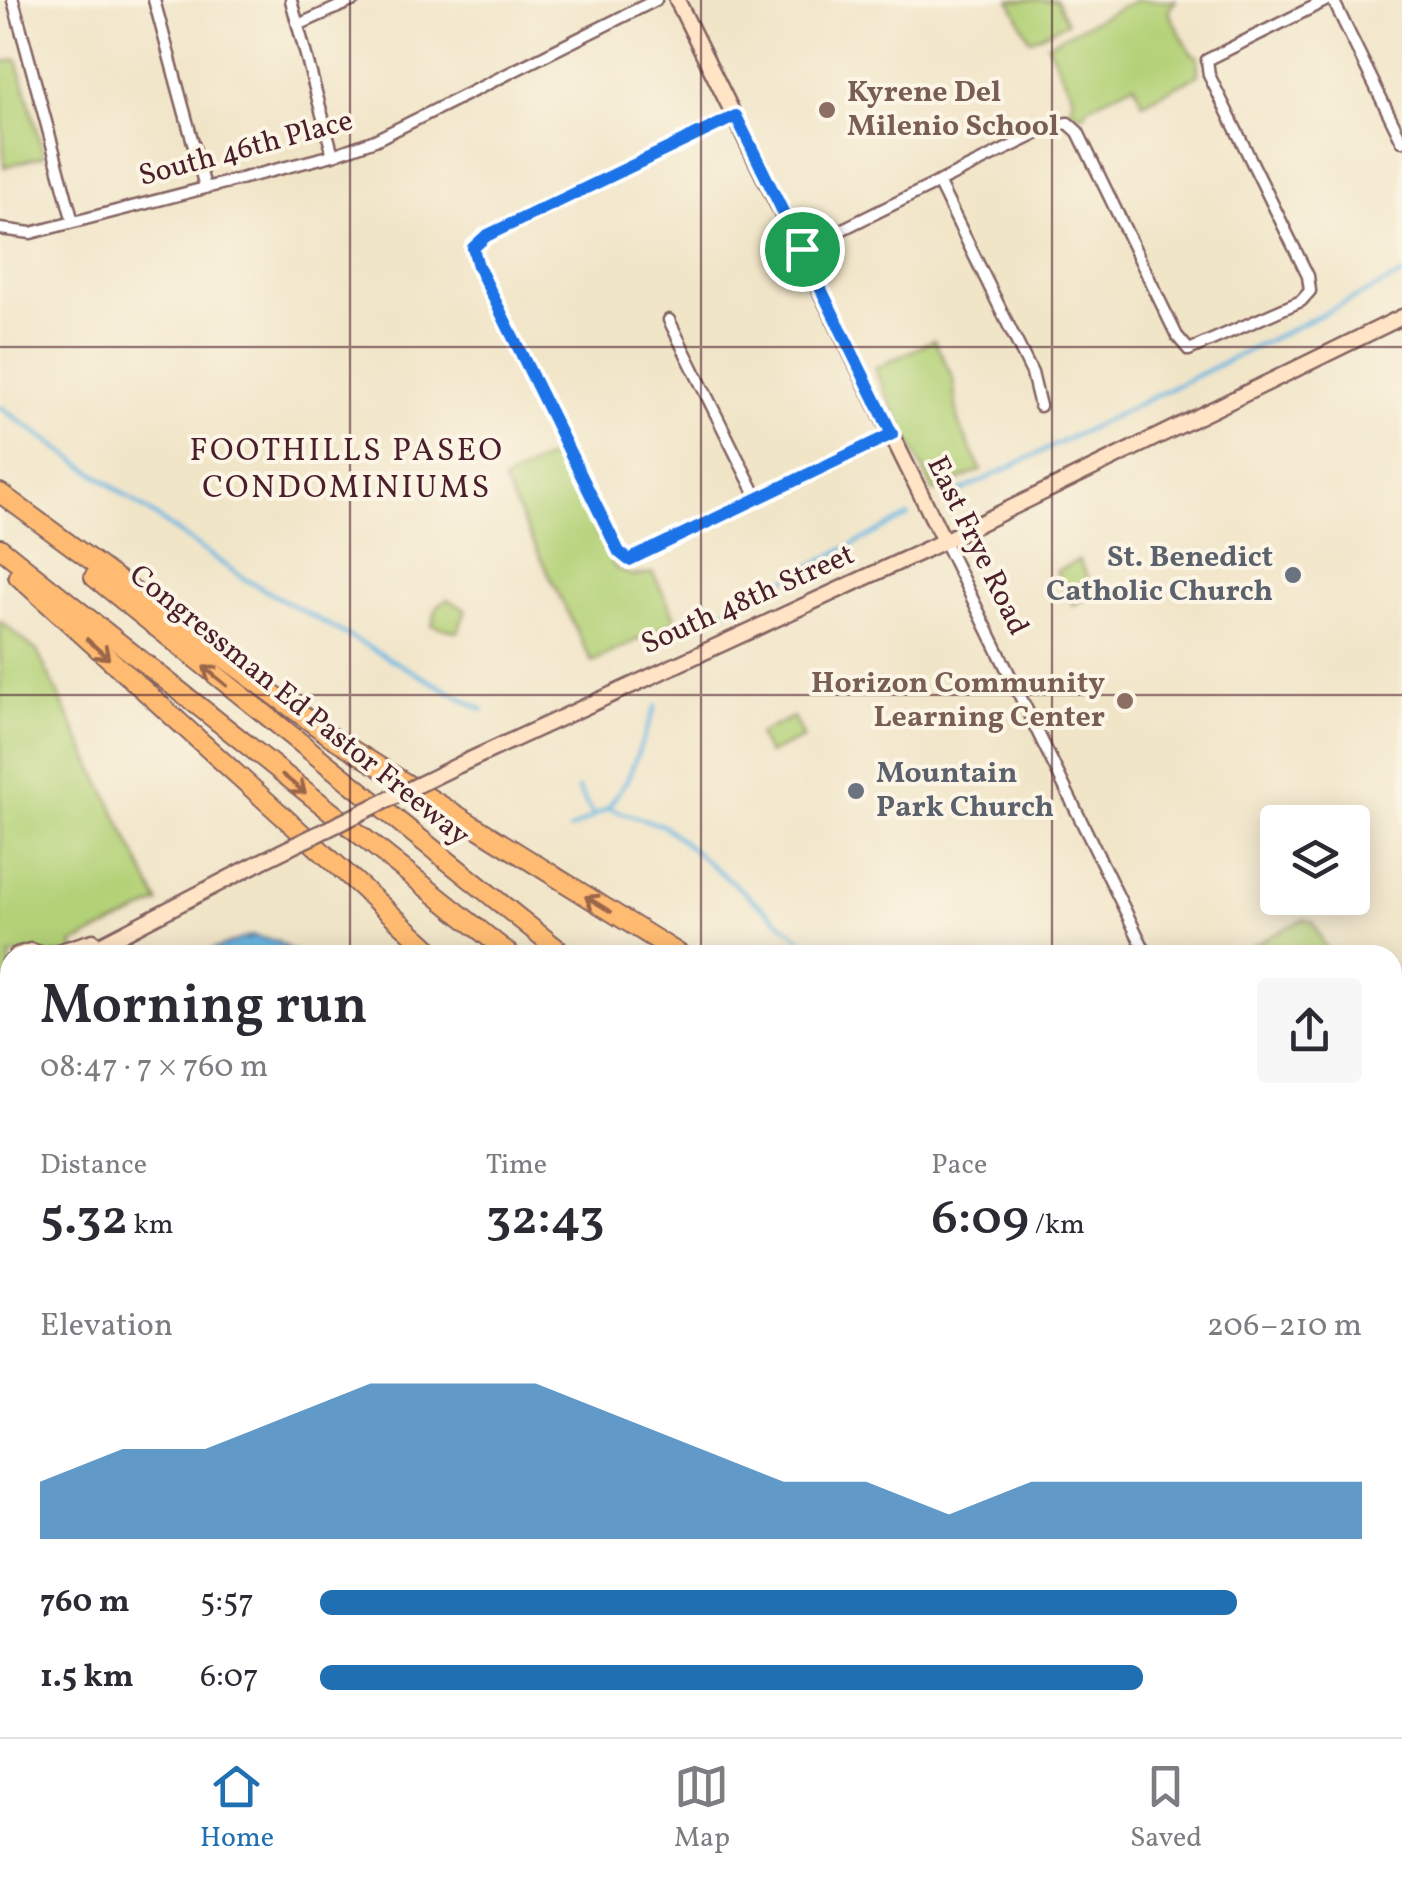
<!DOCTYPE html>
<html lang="en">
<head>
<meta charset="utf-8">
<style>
	:root { --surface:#fff; --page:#f7f7f7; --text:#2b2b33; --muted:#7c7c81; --line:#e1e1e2; --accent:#1f6fb2 }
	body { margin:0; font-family:Vollkorn,serif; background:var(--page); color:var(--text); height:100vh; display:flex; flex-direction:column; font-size:38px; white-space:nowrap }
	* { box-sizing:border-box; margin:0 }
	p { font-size:32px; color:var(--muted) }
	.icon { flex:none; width:55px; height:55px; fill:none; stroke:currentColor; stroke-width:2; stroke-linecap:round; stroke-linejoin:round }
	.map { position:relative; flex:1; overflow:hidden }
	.sheet { position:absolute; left:0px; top:945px; width:1402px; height:792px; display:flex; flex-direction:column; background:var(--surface); border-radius:30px 30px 0 0; box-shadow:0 5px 25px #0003 }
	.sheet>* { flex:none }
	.fabs { position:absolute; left:1260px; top:805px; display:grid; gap:20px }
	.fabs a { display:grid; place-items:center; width:110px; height:110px; border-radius:10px; background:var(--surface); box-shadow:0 5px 25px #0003; font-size:50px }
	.pin { position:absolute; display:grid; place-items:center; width:85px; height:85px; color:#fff; margin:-42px; border:5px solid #fff; border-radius:50%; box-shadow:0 2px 10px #0007 }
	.round { display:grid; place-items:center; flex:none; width:105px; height:105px; border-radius:10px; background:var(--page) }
	.overview { display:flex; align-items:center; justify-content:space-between; height:170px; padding:0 40px }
	h1 { font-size:55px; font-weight:600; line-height:75px }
	.stats { display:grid; grid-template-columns:repeat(3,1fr); gap:15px; height:170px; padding:10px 40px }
	.stats div { display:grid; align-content:center }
	.stats b { font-size:50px; font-weight:600 }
	.stats small { font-size:28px; font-weight:400 }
	.stats p { font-size:28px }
	.chart { height:280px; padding:20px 40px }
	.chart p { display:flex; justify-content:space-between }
	.chart svg { width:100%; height:180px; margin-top:10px; fill:var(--accent); opacity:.7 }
	ul { padding:0 40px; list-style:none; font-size:32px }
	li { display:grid; grid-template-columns:160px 120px 1fr; align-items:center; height:75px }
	li i { height:25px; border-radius:12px; background:var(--accent) }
	.tabs { display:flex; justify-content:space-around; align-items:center; height:140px; border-top:2px solid var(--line); background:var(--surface); font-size:28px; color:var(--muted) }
	.tabs a { display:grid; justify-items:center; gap:5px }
	.tabs .active { color:var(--accent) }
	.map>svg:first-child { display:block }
	.green { fill:#b3d177; stroke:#7e7851; stroke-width:2.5 }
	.water { fill:url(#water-ripples); stroke:#586a86; stroke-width:2.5 }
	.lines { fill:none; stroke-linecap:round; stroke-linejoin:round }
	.stream { stroke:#67b6e1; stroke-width:4 }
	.street-casing { stroke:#846462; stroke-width:15 }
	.secondary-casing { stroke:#846462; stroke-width:19 }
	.highway-casing { stroke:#846462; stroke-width:22 }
	.street { stroke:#fff; stroke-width:10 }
	.secondary { stroke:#ffe4c6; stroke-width:14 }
	.highway { stroke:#ffbb71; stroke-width:18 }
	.secondary-bridge-casing { stroke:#846462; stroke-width:19; stroke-linecap:butt }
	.highway-bridge-casing { stroke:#846462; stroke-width:22; stroke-linecap:butt }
	.secondary-bridge { stroke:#ffe4c6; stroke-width:14 }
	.highway-bridge { stroke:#ffbb71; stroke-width:18 }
	.oneway { stroke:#9b654a }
	.route-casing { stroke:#fff; stroke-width:20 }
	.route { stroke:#1a73e8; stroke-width:12 }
	.grid { fill:none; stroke:#4a1f2b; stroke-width:2.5; stroke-opacity:0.55 }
	.education-dot { fill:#8d6e63; stroke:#fcf5e5; stroke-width:4 }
	.worship-dot { fill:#6b7280; stroke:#fcf5e5; stroke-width:4 }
	.labels { text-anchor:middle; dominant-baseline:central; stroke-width:8; stroke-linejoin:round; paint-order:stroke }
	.education-label { font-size:30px; font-weight:bold; fill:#785e54; stroke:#fcf5e5; text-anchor:start }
	.street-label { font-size:30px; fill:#4a1f2b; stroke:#fcf5e5 }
	.worship-label { font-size:30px; font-weight:bold; fill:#5b616d; stroke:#fcf5e5; text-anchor:end }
	.neighbourhood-label { font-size:32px; letter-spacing:2.5px; fill:#4a1f2b; stroke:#fcf5e5 }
</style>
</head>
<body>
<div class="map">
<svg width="1402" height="1737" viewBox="0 0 1402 1737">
	<defs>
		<pattern id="water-ripples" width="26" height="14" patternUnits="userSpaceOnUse" patternTransform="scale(2.5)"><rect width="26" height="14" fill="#67b6e1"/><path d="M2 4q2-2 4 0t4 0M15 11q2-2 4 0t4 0" fill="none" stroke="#5793b7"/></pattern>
	</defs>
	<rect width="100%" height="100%" fill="#fcf5e5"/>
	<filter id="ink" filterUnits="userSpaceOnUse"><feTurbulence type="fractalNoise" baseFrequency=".01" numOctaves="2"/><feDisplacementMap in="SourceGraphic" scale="20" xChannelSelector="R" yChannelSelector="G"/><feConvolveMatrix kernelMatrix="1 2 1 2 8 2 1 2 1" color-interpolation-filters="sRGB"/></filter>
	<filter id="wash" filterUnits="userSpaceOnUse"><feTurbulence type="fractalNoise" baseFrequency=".0048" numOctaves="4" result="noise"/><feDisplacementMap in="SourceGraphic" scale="40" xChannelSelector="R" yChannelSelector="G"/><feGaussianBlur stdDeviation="2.25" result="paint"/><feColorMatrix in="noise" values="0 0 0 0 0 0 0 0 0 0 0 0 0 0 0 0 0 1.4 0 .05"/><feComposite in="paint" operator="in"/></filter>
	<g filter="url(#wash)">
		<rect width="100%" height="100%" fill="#f1e5c8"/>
		<path class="green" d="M1010,0H1056L1067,22L1030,40Z
			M1136,0H1176L1168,11L1191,53L1198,56V75L1143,103L1134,84L1089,106L1083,115L1070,109L1073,96L1047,44Z
			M17,59L44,156L4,167L0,63Z
			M934,340L953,378L958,422L981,470L934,492L874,369Z
			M557,453L615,568L633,576L653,573L677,621L592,662L503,481Z
			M1079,560L1096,594L1073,605L1056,571Z
			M448,599L466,610L458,632L432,625L437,607Z
			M0,621L37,651L159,903L72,944L77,955H10V1690L0,1670Z
			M793,717L803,738L768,754L758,734Z
			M1304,919L1313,922L1329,955H1233Z
			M29,1728H432L426,1737H33Z"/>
		<path class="water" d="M250,936L276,941L298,955H199Z"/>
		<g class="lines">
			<path class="stream" d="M0,407L243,578L483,710
				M945,499L1402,275
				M687,630L908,516
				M578,789L593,815
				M608,808L628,778L656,706
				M570,830L608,808L664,826L820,955
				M1392,1299L1402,1303
				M0,1699L10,1718
				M15,1728L20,1737
				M463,1737L469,1728"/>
		</g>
	</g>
	<g filter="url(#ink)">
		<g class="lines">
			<defs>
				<path id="street" d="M13,0L73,222
					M154,0L205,187
					M291,0L333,155
					M1333,0L1402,141
					M298,25L354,0
					M736,116L486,236L473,248L478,266L619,552L629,560L892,434
					M938,182L1032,373L1040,406
					M0,229L31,233L333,155L375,140L656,0
					M802,249L1055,125L1068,123L1078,132L1177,336L1189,350L1301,301L1310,291L1308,276L1209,75L1207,60L1327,0
					M669,320L758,499
					M944,541L1147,955
					M1392,1086L1402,1081"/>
				<path id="secondary" d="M677,0L944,541
					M461,764L925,550L1402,317
					M17,955L31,951L42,955
					M48,955L93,941
					M81,955L260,862
					M10,963L6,975L10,987"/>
				<path id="highway" d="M0,493L330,736L681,955
					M0,548L511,955
					M18,576L436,955
					M94,577L565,955
					M1392,1374L1402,1378
					M1392,1484L1402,1502
					M1392,1661L1402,1663
					M1392,1687L1402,1682
					M1392,1711L1402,1706
					M1268,1728L1273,1737
					M769,1737L773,1728
					M857,1737L871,1728
					M1340,1737L1359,1728"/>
			</defs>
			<use href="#street" class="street-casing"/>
			<use href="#secondary" class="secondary-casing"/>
			<use href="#highway" class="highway-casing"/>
			<use href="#street" class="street"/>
			<use href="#secondary" class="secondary"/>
			<use href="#highway" class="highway"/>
			<defs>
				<path id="secondary-bridge" d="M260,862L461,764"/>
				<path id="highway-bridge" d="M1303,1737L1320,1728"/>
			</defs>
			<use href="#secondary-bridge" class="secondary-bridge-casing"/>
			<use href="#highway-bridge" class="highway-bridge-casing"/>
			<use href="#secondary-bridge" class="secondary-bridge"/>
			<use href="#highway-bridge" class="highway-bridge"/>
		</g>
		<defs><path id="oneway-shaft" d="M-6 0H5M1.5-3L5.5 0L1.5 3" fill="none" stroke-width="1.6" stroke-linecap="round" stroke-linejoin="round" transform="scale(2.5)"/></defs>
		<g class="oneway">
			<use href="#oneway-shaft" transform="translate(98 649) rotate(42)"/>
			<use href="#oneway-shaft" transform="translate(215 676) rotate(-141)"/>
			<use href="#oneway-shaft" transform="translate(294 784) rotate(39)"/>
			<use href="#oneway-shaft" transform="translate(598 904) rotate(-149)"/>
		</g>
	</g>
	<g class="lines" filter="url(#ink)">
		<defs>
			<path id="route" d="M736,116L892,434L629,560L619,552L478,266L473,248L486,236Z"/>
		</defs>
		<use href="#route" class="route-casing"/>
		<use href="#route" class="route"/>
	</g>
	<path class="grid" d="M350,0V955M701,0V955M1052,0V955M0,347H1402M0,695H1402M0,1042H10M1392,1042H1402M0,1390H10M1392,1390H1402M350,1728V1737M701,1728V1737M1052,1728V1737"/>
	<g class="education-dot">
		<circle cx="827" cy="110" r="10"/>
		<circle cx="1125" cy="701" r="10"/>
	</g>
	<g class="worship-dot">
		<circle cx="1293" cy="575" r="10"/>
		<circle cx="856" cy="791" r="10"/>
	</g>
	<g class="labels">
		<g class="education-label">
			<text x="847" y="93">Kyrene Del<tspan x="847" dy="34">Milenio School</tspan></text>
			<text x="1105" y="684" text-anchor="end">Horizon Community<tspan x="1105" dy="34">Learning Center</tspan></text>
		</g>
		<g class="street-label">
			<text transform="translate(246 149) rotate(-15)">South 46th Place</text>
			<text transform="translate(977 546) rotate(64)">East Frye Road</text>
			<text transform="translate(748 600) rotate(-24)">South 48th Street</text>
			<text transform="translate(299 706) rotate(39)">Congressman Ed Pastor Freeway</text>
		</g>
		<g class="worship-label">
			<text x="1273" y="558">St. Benedict<tspan x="1273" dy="34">Catholic Church</tspan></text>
			<text x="876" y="774" text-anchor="start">Mountain<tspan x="876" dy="34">Park Church</tspan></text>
		</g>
		<g class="neighbourhood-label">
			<text x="347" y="452">FOOTHILLS PASEO<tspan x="347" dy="37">CONDOMINIUMS</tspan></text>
		</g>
	</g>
</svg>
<div class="fabs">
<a><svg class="icon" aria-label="layers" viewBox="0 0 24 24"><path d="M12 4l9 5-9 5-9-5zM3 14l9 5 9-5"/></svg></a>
</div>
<div class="pin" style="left:802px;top:249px;background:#1e9e55"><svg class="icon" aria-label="arrive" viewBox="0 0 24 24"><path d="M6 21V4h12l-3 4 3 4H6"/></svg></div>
<section class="sheet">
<div class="overview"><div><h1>Morning run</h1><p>08:47 · 7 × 760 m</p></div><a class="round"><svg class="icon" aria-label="share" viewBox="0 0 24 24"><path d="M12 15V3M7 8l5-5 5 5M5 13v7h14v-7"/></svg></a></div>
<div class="stats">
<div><p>Distance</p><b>5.32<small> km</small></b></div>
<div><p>Time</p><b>32:43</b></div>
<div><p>Pace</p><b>6:09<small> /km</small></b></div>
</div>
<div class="chart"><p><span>Elevation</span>206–210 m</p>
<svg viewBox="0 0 160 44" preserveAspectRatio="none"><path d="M0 44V30L10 22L20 22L30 14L40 6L50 6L60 6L70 14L80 22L90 30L100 30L110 38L120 30L130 30L140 30L150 30L160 30V44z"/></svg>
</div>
<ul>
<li><b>760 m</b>5:57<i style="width:88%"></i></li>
<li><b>1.5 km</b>6:07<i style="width:79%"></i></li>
</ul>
</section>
</div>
<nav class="tabs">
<a class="active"><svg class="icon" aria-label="home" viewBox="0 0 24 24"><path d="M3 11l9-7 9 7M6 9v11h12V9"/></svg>Home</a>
<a><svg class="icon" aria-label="map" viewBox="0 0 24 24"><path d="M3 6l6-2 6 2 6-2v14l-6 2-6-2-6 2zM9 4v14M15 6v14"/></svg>Map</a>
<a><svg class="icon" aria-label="saved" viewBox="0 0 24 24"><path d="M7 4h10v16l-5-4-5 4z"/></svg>Saved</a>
</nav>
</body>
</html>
